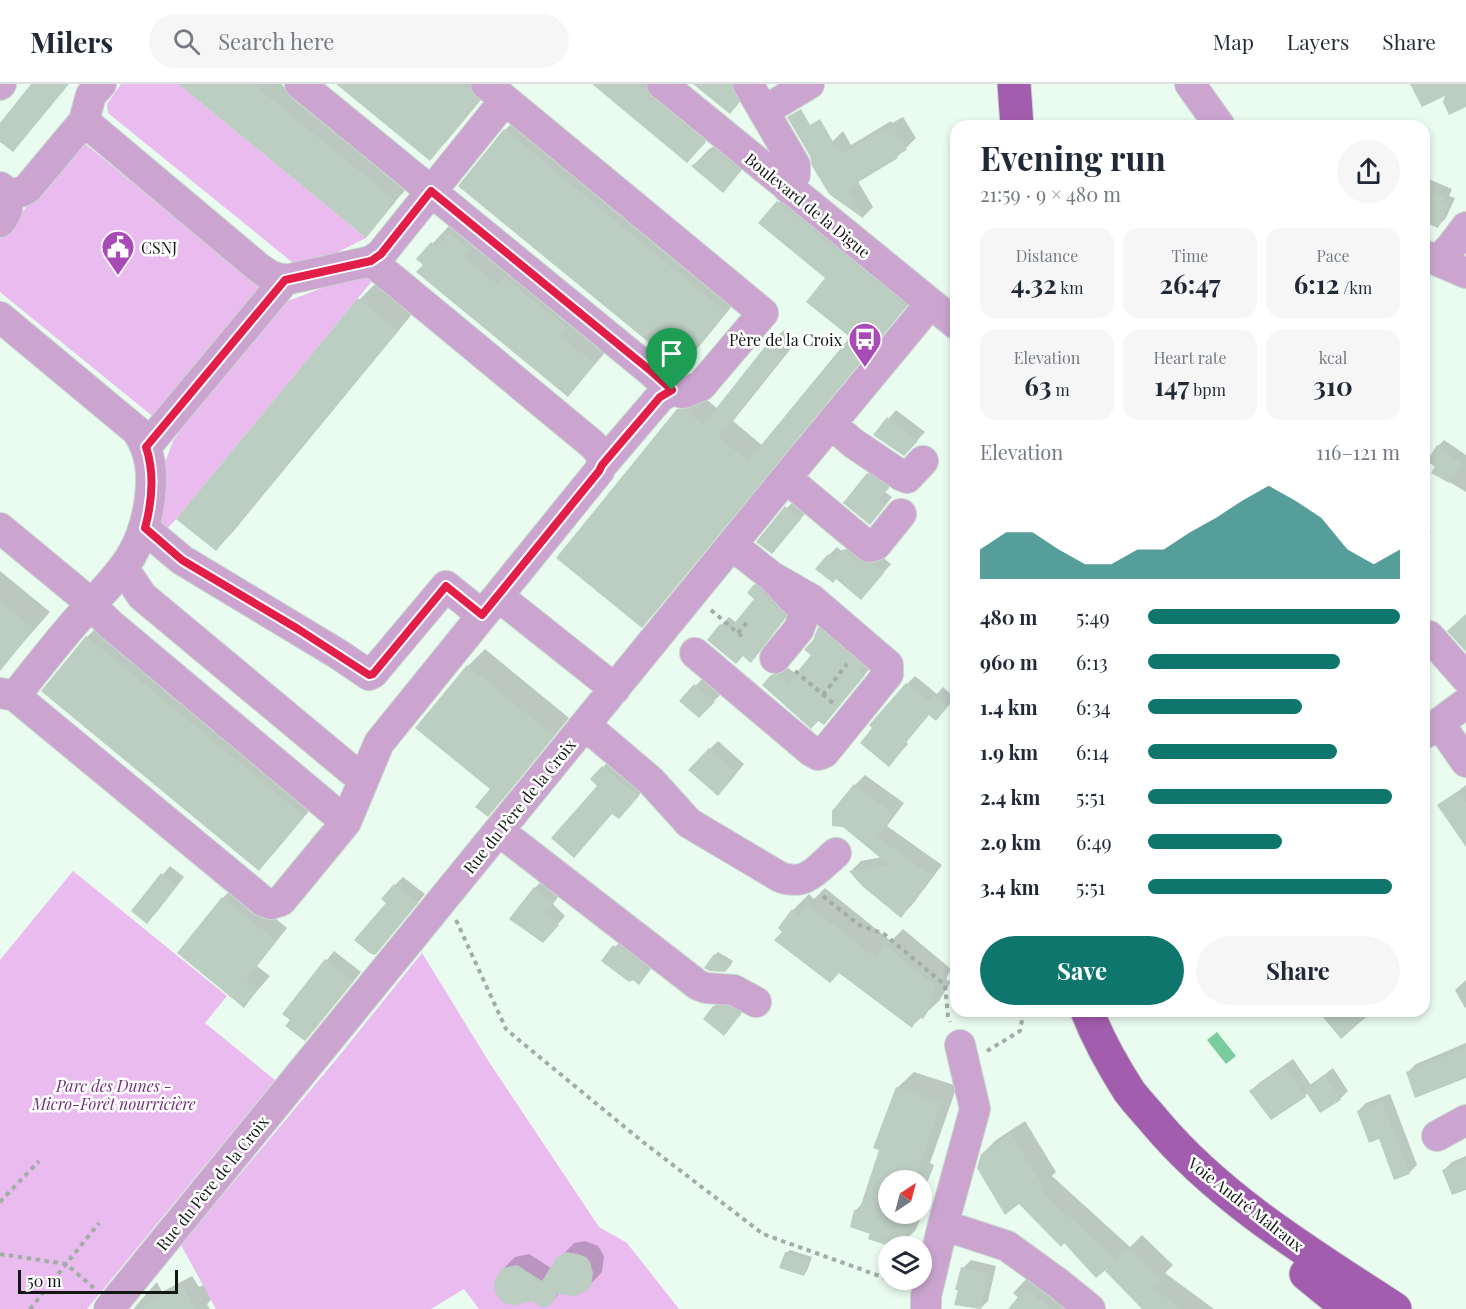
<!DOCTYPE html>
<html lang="en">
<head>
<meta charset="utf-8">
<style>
	:root { --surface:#fff; --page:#f6f6f7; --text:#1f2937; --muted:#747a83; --line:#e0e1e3; --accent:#0f766e }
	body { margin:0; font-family:"Playfair Display",serif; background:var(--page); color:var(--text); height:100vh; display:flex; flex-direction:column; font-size:22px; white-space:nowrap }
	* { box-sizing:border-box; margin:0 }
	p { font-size:20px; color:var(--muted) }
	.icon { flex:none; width:33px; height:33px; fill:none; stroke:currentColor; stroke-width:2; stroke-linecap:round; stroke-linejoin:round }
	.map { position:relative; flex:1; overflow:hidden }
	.details { position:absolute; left:950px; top:36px; width:480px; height:897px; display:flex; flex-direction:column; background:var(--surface); border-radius:18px; box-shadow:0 3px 9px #0003 }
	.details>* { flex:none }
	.needle { width:39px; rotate:36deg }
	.fabs { position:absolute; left:878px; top:1086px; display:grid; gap:12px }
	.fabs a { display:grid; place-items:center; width:54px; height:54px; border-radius:50%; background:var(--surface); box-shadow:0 3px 9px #0003; font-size:30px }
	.scale { position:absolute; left:18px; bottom:15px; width:160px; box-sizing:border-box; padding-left:6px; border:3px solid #111713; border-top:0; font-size:16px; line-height:21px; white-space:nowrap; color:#111713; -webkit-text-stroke:4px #fff; paint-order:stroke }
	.pin { position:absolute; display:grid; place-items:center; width:51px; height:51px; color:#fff; margin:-62px -26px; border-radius:50% 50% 50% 0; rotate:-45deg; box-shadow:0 0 6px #0007 }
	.pin .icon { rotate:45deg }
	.round { display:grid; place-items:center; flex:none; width:63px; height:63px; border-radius:32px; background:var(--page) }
	.overview { display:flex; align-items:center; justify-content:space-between; height:102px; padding:0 30px }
	h1 { font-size:33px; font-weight:700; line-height:45px }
	.figures { display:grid; grid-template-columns:repeat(3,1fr); gap:9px; height:102px; padding:6px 30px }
	.figures div { display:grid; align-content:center; border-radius:15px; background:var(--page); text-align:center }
	.figures b { font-size:26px; font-weight:700 }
	.figures small { font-size:16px; font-weight:400 }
	.figures p { font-size:16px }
	.chart { height:168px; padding:12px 30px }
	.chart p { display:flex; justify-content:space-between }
	.chart svg { width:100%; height:108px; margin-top:6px; fill:var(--accent); opacity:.7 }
	.button { display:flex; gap:12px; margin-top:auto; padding:12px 30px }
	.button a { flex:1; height:69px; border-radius:36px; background:var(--accent); color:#fff; font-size:24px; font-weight:700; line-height:69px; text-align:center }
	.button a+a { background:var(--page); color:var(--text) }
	ul { padding:0 30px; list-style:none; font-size:20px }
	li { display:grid; grid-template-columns:96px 72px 1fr; align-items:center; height:45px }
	li i { height:15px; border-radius:8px; background:var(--accent) }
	header { display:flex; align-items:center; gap:36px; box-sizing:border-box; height:84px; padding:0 30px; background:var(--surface); border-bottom:2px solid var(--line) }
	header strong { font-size:28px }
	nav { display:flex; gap:33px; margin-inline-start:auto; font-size:21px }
	.search { width:420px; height:54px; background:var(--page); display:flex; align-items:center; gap:15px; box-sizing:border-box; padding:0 21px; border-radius:33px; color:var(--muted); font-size:22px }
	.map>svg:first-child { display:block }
	.green { fill:#e9bbef }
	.water { fill:#79cc9d }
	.shadow { fill:#0003 }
	.building { fill:#bccdc2 }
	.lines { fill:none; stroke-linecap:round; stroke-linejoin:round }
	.minor-casing { stroke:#c7d7cd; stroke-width:32 }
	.major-casing { stroke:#c7d7cd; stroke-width:35 }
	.path { stroke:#a0aea5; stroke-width:4; stroke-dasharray:4.5 4.5; stroke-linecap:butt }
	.minor { stroke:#cba5d0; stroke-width:30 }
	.major { stroke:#a35dae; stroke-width:33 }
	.route-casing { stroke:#fff; stroke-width:12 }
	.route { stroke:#e11d48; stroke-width:8 }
	.labels { text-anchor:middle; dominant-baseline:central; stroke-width:5; stroke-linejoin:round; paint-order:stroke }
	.street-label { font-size:16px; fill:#111713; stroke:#fff }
	.poi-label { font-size:16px; fill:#111713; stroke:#fff; text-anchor:start }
	.park-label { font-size:16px; font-style:italic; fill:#6f2e79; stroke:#fff }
</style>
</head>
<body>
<header>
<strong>Milers</strong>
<div class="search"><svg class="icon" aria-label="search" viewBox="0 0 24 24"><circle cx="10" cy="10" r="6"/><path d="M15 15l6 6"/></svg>Search here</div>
<nav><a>Map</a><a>Layers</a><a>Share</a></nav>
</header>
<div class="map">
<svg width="1466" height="1225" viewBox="0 0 1466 1225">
	<rect width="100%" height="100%" fill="#eafbf0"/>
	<path class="green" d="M121,0H178L366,154L308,183L300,182L292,178L108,29L107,20Z
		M79,59H84L258,201L259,207L162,331H151L0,208V155Z
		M365,191L373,196L358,214L176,435L166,446L161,442L158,430L166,376L173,357L184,341L288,217L354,192Z
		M73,787L227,912L205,939L275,996L87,1225H0V876Z
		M422,869L489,978L599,1143L627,1159L679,1225H479L464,1205L431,1225H216L181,1161L339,972Z"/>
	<path class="water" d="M1217,948L1236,972L1226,980L1207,956Z"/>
	<path class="shadow" d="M180,0H281L407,104L365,152Z
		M338,0H494L446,58L429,75Z
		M594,0H672L721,40L687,77Z
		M695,0H743L748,9L739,19Z
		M521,30L742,210L697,265L680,282L505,46Z
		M903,33L916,54L897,73L857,96L873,123L863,133L830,109L813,77L843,47L851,61L891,37L892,39Z
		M733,50L757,69L723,107L693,82L709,65Z
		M1424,93L1452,105L1449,112L1455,114L1446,134L1438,142L1424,136Z
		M794,102L921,205L657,526L642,542L678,326L694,310H700L718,325L768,261L784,246L797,257L733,337L763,362L852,253L828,194L760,139Z
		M467,133L610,263L568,311L418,175L449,142L454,146Z
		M376,199L413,229L232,449L216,465L360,215Z
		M896,326L925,348L912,362L875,351Z
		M1444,356L1466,371V408L1433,388L1437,382L1438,362Z
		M876,382L896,395L885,408L892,413L878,431L868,390Z
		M795,415L808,426L780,460L758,458Z
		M1424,442L1431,448L1424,458Z
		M852,458L881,472L891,480L861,514L836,494L829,471L837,463L843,468Z
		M0,487L50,528L6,578L0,572Z
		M763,493L791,527L751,577L744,571L721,541L729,533L737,539L757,515L755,501Z
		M827,536L872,582L824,639L772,592L781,583H787L797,591L813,571L814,556L819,544Z
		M103,537L319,715L275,768L258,785L87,553Z
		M1424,560L1435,570L1424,583Z
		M485,565L569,634L504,714L488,731L492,705L417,643L468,582Z
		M915,592L937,610L943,603L955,614L944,627L929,630L906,658L908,660L889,681L907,600Z
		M704,593L722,609L699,632L681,617Z
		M718,657L744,680L726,702L710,665Z
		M611,675L646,703L627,725L599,702L603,683Z
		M865,691L904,719L887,742L942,781L912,821L901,832L851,787L861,777L882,773L844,742L855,701Z
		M1466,701V760L1439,722Z
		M170,782L184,793L155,830L133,826Z
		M403,793L425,810L374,871L356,856L388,818L395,801Z
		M543,796L560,810L553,820L565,832L550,849L535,804Z
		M235,801L287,844L257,882L270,892L244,922L223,814Z
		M825,804L891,857L903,845L951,885L946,895L951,898L939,917L912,942L784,848L793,826L809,810L814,815Z
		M623,854L657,877L639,899L603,877Z
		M334,867L361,888L313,947L284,930Z
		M718,868L733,877L729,883L715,871Z
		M1466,896V923L1465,924L1455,906Z
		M722,914L748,921L724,950L714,923Z
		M1466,959V989L1408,988L1416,980Z
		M1293,975L1311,1001L1333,984L1348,1007L1340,1015L1308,1008L1305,1012L1251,1007L1259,999Z
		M914,988L957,1002L930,1079L934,1081L921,1115V1096H888V1130H921V1126L924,1127L915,1147L899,1162H894L870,1154L872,1149L855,1127L863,1119L881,1065L897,1004Z
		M1390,1010L1417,1081L1409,1089L1358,1027L1366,1019Z
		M1025,1037L1056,1088L1052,1092L1130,1163L1142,1151L1173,1181L1165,1189L1214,1225H1144L1115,1179L982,1070L996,1056Z
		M1466,1072V1104L1444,1086L1452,1078Z
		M585,1157L598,1162L604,1172L602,1188L585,1206L560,1209L549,1220L503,1185L515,1173L529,1170L551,1184L574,1159Z
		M790,1166L812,1173L807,1187L803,1191L786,1169Z
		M971,1176L996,1182L988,1217L980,1225L956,1220L963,1184Z
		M192,1192L199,1203L203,1201L211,1216L207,1220L210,1225H135L134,1224L157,1198L162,1208Z
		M1028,1193L1071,1225H1009L1019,1214L1013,1209Z"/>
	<path class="building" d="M31,0H69L13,68L0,58V39Z
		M178,0H253L396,117L366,154Z
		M336,0H464L479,16L430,77Z
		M592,0H640L651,13L706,58L687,79Z
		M693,0H731L739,19L730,30Z
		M1410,0H1466V23L1449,31L1443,18L1445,12L1422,23Z
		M801,25L810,41L820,35L840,70L881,46L882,48L893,43L907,66L896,72L898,74L847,105L864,135L829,110L812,82L810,72L787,33Z
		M504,45L726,228L680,284L458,102Z
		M715,66L741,87L723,109L691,82Z
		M1424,104L1445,113L1442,120L1448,122L1438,144L1424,138Z
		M777,117L906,222L642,544L556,474L677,325H684L703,341L767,260L783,273L718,353L748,377L850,253L806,218L825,194L758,139Z
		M449,149L470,166L464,173L498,201L504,193L568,244L560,252L595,280L568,313L416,188L423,181L416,175L431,158L437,163Z
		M358,214L398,247L216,467L176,435Z
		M887,333L918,357L904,372L873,351Z
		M1437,361L1462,380L1449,399L1431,389L1435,383L1427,377Z
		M867,389L889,404L878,416L885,422L870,441L843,419Z
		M785,422L801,435L772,470L756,458Z
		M843,465L862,480L863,479L873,480L884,489L861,516L836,495L833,499L815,485L828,470L835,475Z
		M754,500L785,532L784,536L751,579L743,572L736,580L707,556L720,540L728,547L754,515L747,509Z
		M0,517L34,545L0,587Z
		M1466,530V568L1447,547Z
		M818,543L864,583L860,587L865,591L824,641L818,637L811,645L762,601L771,591L779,590L788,599L811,571L804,566L813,556Z
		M86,552L304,732L259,787L41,607Z
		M467,581L554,652L488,733L475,723L490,705L415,644Z
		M906,599L928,617L934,610L948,622L936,637L929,631L899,667L901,668L889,683L860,659L872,644L869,641Z
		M694,600L715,618L699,634L679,617Z
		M709,664L737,689L718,712L688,686Z
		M602,682L639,712L619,735L612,730L574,774L551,754L597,702L590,695Z
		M854,700L894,731L877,753L932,792L901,834L862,802L849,787L889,781L843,743L832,742V727Z
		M1458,707L1466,719V763L1437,721Z
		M161,789L177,802L147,840L131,827Z
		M394,800L418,819L376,870H371L354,856L386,819L381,815Z
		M534,803L553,819L546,829L559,841L543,859L509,835Z
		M222,813L276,857L246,895L258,905L244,924L177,869Z
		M807,820L876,874L885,861L935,902L930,912L935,916L923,935L918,933L912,944L839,889L830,899L774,856L782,848L778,844L792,825L799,833Z
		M613,861L617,864L619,862L650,886L639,901L633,896L629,898L601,877Z
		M714,870L731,881L725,888L710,887L704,884Z
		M325,875L354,897L305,957L285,942L290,936L282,930Z
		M713,922L729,923L741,930L724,952L703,935Z
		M1318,927H1373L1341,955Z
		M1466,964V994L1415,1014L1406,988Z
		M1284,982L1306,1013L1271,1036L1249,1007Z
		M1324,991L1341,1016L1320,1029L1304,1005Z
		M896,1003L941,1019L914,1096H888V1130H906L902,1141L908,1144L900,1162H889L868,1155L870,1150L850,1143L854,1126L859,1127L879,1066L873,1064Z
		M1382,1017L1410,1090L1394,1096L1379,1055L1369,1059L1357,1027Z
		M1011,1050L1043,1103L1040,1106L1116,1176L1128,1163L1161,1196L1153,1204L1182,1225H1142L1105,1187L1109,1183L1096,1194L1064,1159L1061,1163L1019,1120L1005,1131L977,1084L981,1070Z
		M1466,1076V1106L1452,1111L1442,1086Z
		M567,1168L578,1170L586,1173L590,1178L593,1189L591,1201L586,1207L574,1212L558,1210L550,1221L544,1223L539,1222L533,1217L517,1221L505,1220L499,1215L494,1204L495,1196L502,1184L517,1181L542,1197L556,1174Z
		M785,1168L809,1177L804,1192L779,1184Z
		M961,1183L989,1190L981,1225L954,1221L958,1206H955Z
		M182,1201L195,1225H136Z
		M1025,1205L1052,1225H1008Z"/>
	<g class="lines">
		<defs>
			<path id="minor" d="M300,0L652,288L672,306
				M486,0L763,229L701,302L683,309L672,306L660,313L602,381
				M662,0L956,240
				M748,0L795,81V91L788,104
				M1190,0L1220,42
				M0,1L1,0
				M764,27L809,0
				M84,37L259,184L271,192L285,196L371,177L381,170L505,16
				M0,103C10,111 18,111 28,104L84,37L91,11L101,0
				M0,138C9,128 9,119 5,107
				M1424,171L1466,189
				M1438,177L1451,163L1466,143
				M0,233L137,347C151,369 153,388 150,413C143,474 114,494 76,537C55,561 35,587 15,612
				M831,340L853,359L902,392L907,394L923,377
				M146,363L285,196
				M786,394L869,463L876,461L901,430
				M0,444L81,511L110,540L346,738
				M145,445L182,476L338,570L369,591L373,589L446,502L482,531
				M732,461L771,492L799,521L804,530L799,545L775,574
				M124,485L142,512L363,696
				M498,512L615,605
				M1429,552L1466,594
				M695,569L811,667L818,671L824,669L888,590V581L811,515L771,492
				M0,609L15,612L263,817L271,820L281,817L346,738L379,659L599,387C605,375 601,369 592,360L371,177
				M1439,639L1466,678
				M585,641L651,697L689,739L780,793C806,803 817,785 836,769
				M1424,650L1466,619
				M499,747L698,901L706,904L734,906L756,918
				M1437,1052L1466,1036
				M943,1141L1007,1162L1058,1199L1090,1225
				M109,1225L786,394L930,220
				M926,1225V1212L943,1141L975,1025L960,961"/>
			<path id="major" d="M1014,0L1017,42
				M1087,927C1098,955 1113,982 1129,1007C1137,1018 1147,1028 1156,1039C1221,1116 1311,1170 1395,1225
				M1306,1190L1349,1225"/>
		</defs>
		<use href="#minor" class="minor-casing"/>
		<use href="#major" class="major-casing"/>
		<path class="path" d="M711,526L745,555
			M738,549L749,536
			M795,587L833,619
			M823,611L847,580
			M823,812L859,841L884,850L945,901L948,933L950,938
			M456,836L506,945L520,957L643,1058L763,1150L888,1195
			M987,967L1020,947L1022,936L1018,927
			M0,1118L39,1077
			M0,1170L66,1180L94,1204
			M890,1196L904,1201
			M30,1225L99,1139"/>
		<use href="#minor" class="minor"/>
		<use href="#major" class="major"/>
	</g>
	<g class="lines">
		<defs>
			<path id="route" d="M431,107L652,288L672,306L660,313L602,381L599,387L482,531L446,502L373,590L369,591L298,545L182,476L145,444C152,418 155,390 146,363L285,196L371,177L381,170Z"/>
		</defs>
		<use href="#route" class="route-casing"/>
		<use href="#route" class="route"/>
	</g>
	<defs>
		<symbol id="civic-pin" viewBox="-11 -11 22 30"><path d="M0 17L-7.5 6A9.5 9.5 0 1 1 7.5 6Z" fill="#a84bb6" stroke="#fff"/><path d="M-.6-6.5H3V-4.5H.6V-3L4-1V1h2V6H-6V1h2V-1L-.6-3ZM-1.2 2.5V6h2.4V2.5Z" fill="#fff"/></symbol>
		<symbol id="bus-pin" viewBox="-11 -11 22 30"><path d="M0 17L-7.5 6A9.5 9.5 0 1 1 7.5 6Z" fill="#a84bb6" stroke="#fff"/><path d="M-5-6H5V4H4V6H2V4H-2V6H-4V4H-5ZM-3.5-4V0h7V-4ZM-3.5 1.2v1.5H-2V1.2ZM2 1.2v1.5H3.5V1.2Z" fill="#fff"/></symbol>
	</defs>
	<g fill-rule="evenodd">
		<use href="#civic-pin" x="99" y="144" width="38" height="52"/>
		<use href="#bus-pin" x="846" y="236" width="38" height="52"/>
	</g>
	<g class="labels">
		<g class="street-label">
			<text transform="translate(808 121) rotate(39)">Boulevard de la Digue</text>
			<text transform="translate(519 722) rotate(-51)">Rue du Père de la Croix</text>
			<text transform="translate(212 1099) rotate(-51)">Rue du Père de la Croix</text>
			<text transform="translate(1246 1120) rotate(38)">Voie André Malraux</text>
		</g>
		<g class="poi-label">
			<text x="141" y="163">CSNJ</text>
			<text x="842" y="255" text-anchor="end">Père de la Croix</text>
		</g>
		<g class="park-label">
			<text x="114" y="1001">Parc des Dunes -<tspan x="114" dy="18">Micro-Forêt nourricière</tspan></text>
		</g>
	</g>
</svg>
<div class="fabs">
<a><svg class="needle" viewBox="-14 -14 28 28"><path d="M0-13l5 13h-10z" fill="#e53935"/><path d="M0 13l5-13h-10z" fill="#747a83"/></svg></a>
<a><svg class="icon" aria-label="layers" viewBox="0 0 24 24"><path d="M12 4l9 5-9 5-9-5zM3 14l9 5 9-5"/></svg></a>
</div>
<div class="scale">50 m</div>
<div class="pin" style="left:672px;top:306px;background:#1e9e55"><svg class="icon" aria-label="arrive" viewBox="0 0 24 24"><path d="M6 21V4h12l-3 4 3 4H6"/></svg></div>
<section class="details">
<div class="overview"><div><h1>Evening run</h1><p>21:59 · 9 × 480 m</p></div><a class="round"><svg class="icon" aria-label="share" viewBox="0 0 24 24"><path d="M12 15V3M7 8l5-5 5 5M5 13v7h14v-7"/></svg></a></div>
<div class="figures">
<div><p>Distance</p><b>4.32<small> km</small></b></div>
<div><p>Time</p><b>26:47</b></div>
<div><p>Pace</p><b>6:12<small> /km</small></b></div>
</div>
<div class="figures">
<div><p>Elevation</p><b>63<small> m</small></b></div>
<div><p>Heart rate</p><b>147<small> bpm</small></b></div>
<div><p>kcal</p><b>310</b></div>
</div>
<div class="chart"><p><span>Elevation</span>116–121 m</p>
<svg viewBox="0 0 160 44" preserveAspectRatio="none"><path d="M0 44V32L10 25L20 25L30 32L40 38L50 38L60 32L70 32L80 25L90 19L100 12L110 6L120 12L130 19L140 32L150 38L160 32V44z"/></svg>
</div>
<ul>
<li><b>480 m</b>5:49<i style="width:100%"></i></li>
<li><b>960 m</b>6:13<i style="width:76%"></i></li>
<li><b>1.4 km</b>6:34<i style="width:61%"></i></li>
<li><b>1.9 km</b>6:14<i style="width:75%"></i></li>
<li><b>2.4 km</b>5:51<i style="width:97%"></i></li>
<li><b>2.9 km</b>6:49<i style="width:53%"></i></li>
<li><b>3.4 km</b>5:51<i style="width:97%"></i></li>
</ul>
<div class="button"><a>Save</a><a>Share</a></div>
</section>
</div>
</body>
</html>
